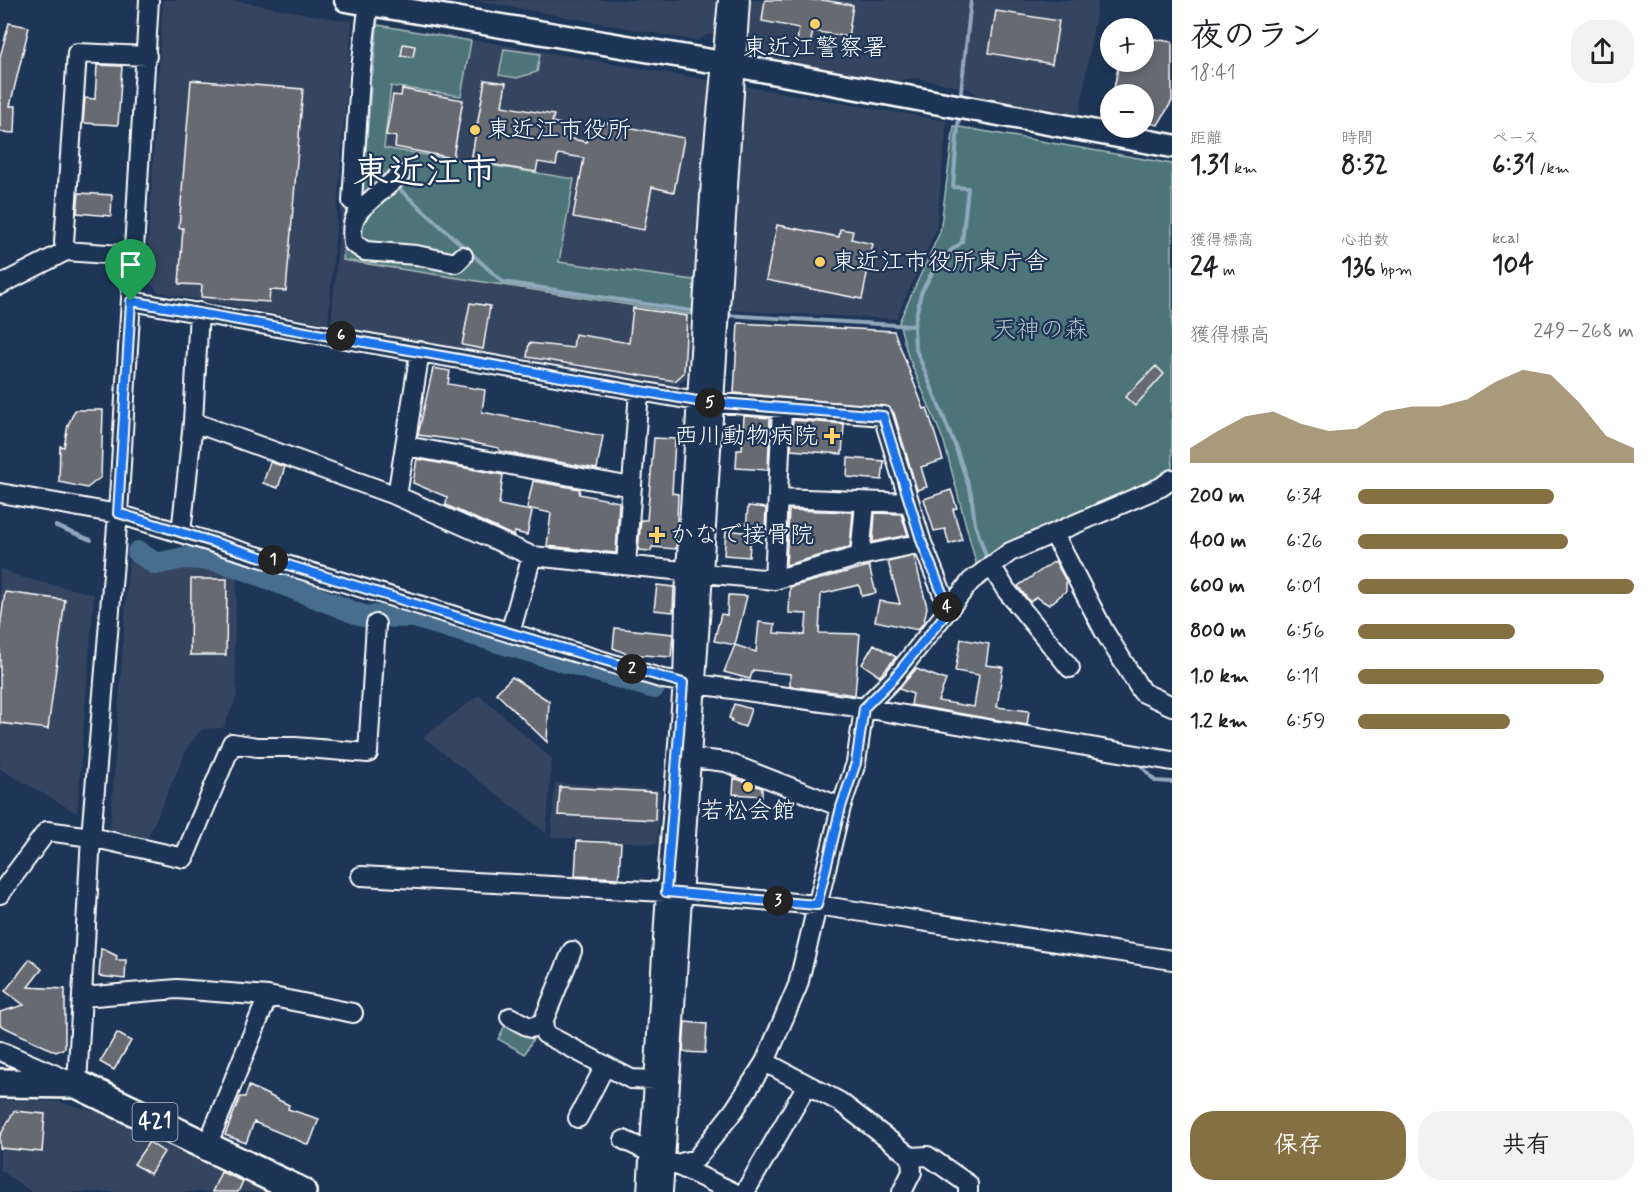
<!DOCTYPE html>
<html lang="ja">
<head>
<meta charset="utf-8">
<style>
	:root { --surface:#fff; --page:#f2f2f2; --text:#202124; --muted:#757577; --accent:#847042 }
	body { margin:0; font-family:Mynerve,"Klee One",sans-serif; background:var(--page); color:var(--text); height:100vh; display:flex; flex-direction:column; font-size:22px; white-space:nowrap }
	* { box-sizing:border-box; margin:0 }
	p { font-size:20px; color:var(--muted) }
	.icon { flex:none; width:33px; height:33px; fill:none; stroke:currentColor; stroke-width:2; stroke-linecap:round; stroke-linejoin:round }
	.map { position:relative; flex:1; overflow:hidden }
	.panel { display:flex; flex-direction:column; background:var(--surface); width:480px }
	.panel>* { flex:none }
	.tools { position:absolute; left:1100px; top:18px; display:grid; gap:12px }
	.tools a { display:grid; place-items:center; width:54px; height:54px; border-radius:50%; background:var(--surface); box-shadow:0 3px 9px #0003; font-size:30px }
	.pin { position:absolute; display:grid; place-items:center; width:51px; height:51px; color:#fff; margin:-62px -26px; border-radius:50% 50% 50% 0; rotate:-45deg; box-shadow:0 0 6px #0007 }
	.pin .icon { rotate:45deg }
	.km { position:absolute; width:30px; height:30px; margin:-15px; border-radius:50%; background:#222; color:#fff; font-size:16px; line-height:30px; text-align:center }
	.round { display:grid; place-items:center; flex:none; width:63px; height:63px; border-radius:24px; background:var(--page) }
	.overview { display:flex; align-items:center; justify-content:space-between; height:102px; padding:0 18px }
	h1 { font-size:33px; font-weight:700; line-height:45px }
	.stats { display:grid; grid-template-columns:repeat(3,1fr); gap:9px; height:102px; padding:6px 18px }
	.stats div { display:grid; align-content:center }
	.stats b { font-size:26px; font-weight:700 }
	.stats small { font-size:16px; font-weight:400 }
	.stats p { font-size:16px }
	.chart { height:168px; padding:12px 18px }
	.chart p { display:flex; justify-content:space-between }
	.chart svg { width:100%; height:108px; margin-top:6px; fill:var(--accent); opacity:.7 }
	.cta { display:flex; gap:12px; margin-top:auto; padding:12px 18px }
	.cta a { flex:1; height:69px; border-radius:24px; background:var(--accent); color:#fff; font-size:24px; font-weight:700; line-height:69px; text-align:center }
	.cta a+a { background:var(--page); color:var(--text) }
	ul { padding:0 18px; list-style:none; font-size:20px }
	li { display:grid; grid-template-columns:96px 72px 1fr; align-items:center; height:45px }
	li i { height:15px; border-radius:8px; background:var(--accent) }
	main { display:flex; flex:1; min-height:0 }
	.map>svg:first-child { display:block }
	.built { fill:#34455f }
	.green { fill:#4d7579; stroke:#a6babc; stroke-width:1.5 }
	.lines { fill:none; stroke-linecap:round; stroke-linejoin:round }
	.stream { stroke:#90a8bb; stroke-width:4 }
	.river { stroke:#466e8e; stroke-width:22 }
	.building { fill:#686a72; stroke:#fff; stroke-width:1.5 }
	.minor-casing { stroke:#fff; stroke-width:22 }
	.major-casing { stroke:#fff; stroke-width:27 }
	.highway-casing { stroke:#fff; stroke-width:32 }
	.minor { stroke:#1d3557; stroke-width:18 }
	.major { stroke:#1d3557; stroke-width:22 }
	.highway { stroke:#1d3557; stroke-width:27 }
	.route-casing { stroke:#fff; stroke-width:12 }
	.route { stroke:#1a73e8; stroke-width:8 }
	.poi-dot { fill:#ffd166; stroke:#1d3557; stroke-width:2 }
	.labels { text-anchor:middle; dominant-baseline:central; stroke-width:4.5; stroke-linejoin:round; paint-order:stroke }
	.shield { fill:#1d3557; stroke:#bbc2cd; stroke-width:1.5 }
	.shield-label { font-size:22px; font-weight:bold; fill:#fff }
	.poi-label { font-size:24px; fill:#fff; stroke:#1d3557; text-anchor:start }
	.park-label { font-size:24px; fill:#afc1c3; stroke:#1d3557 }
	.town-label { font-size:36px; font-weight:bold; fill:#fff; stroke:#1d3557 }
</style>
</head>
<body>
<main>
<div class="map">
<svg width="1172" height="1192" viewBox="0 0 1172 1192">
	<rect width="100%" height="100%" fill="#1d3557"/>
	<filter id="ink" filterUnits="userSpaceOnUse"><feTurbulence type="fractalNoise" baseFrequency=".0167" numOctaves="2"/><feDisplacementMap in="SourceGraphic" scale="12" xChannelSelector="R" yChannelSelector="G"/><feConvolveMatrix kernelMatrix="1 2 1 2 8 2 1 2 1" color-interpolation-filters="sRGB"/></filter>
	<g filter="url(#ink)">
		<path class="built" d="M163,0H231L352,22L328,324L158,292L146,278Z
			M474,0H1098L1079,116L980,97L967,88L915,78L886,82L762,56L750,42L709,34L697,41Z
			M358,20L947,121L936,230L896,319L692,308L687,378L678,386L331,326Z
			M129,557L159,570L198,564L237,576L234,649L237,697L223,728L202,729L189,745L146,841L110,830Z
			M0,568L23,578L94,594L77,813L0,769Z
			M479,695L552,759L546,833L423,737Z
			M555,783L661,790L657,844L551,837Z
			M0,1100L59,1102L106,1114L265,1189L264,1192H32L0,1170Z"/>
		<path class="green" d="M360,22L471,41L461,96L391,86L384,148L574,179L559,262L715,283L712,318L343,260Z
			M504,49L540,54L537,72L517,78L499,75Z
			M954,126L1172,164V470L1158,481L977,567L944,442L908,356L899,322L940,232Z
			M508,1020L535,1035L525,1054L498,1039Z"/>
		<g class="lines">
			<path class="stream" d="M372,73L377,14
				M960,101L971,0
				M959,114L953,187L968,188L962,242L939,260L921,293L914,326L915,347L956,448L971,493L975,524L987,559
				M365,146L370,86
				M364,153L363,157L388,179
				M396,186L503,282L698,312
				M726,315L914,326
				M56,526L91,540
				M1139,763L1155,781L1172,782"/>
			<path class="river" d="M138,552L156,564L184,558L214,560L244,569L363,616L414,617L654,688"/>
		</g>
		<path class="building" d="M765,0H823L853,5L848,37L813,31L810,45L797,42L799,28L762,21Z
			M996,11L1059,21L1052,64L989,53Z
			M9,23L29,27L10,106H16L15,133L0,132V57Z
			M1143,37L1172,42V101L1158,125L1143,122V94H1113L1119,62H1143Z
			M403,44L415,46L413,57L401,56Z
			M97,65L122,66L118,125L83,123L85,98L95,99Z
			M191,80L303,89L286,291L270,290L269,302L201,297L202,285L179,284L183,228H179Z
			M485,80L506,83L502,106L554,115L552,122L564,125L562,137L587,142L591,120L684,138L674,192L652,187L644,230L573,217L584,158L558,154L556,165L538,162L536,172L471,161Z
			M402,89L463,100L453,158L395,147L396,137L386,135L393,95L401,96Z
			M79,193L112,195L111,216L77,213Z
			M777,225L839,237L840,229L853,231L851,239L873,244L862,299L766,280Z
			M470,303L490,306L483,349L462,345Z
			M633,308L687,316L684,373L675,381L527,357L529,343L573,348L575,334L629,343Z
			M738,323L894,331L924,409L927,408L943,460L921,467L927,487L917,490L894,413L889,407L734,393Z
			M1156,366L1164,374L1135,406L1125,397Z
			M433,368L450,371L448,384L485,390L482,412L603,436L597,469L499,451V448L464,441L418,435Z
			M75,410H103L101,477L87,488L59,482L60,446L64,447L68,425Z
			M744,416L770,418L768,470L736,468L737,450H742Z
			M793,420L844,424L842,454L791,450Z
			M654,438L675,439L672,493L678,494L676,549L652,547L651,551L638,550L641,520H647Z
			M848,458L884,461L882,480L847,477Z
			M417,459L503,475L499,505L532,511L527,535L515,532L514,536L446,505L447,497L413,483Z
			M270,462L285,467L278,488L263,483Z
			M533,481L580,489L579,494L619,502L616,553L547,546L551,513L527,508Z
			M951,490L957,508L953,509L962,540L949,544L945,529L934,531L924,499Z
			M748,506L766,508L765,530L746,529Z
			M789,510L853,512L850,547L786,565Z
			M875,513L901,514L908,535L873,542Z
			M726,530L751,533L749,557L724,555Z
			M914,556L927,607L924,622L918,630L875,621L879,601L900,604L888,562Z
			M1055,561L1066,581V591L1049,605L1036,597L1030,602L1018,586Z
			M869,566L876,593L862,596L859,585L821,594L819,633L860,634L855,695L790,686V674L753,670L750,679L724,672L735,645L756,652L759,622L775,624L774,633L805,635L807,614L789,613L790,587Z
			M191,579H227L226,655H190Z
			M657,585L674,587L673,612L654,610Z
			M5,592L65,600L48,729L0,723V628Z
			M728,595L747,596L735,645L714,641L721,614L727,615Z
			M615,628L673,634L671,657L627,654L613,648Z
			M961,639L989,644L986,665L1003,667L997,707L1029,711L1027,725L911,705L913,694L899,689L916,669L946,680L938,701L974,707L979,675L955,671Z
			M874,644L896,657L880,676L862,664Z
			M512,677L549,701L547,742L496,693Z
			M734,704L751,709L745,727L731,722L732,719L729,718Z
			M734,778L762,788V796L733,794Z
			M560,787L656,792L655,820L558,815Z
			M577,841L621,843L619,878L575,876Z
			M101,948L117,956L116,960H126L125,979L99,976Z
			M30,959L42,969L28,987L65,989V1048L56,1052L0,1025V1012L24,1005L5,991Z
			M685,1022L707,1024L705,1053L683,1052Z
			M117,1033L131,1041L114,1070L100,1062Z
			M249,1086L289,1105L288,1109L319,1119L309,1145L254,1122L246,1143L225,1135L240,1097H245Z
			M14,1111L45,1114L42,1152L0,1148V1136Z
			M149,1142L164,1152L150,1174L134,1164Z
			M221,1172L243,1181L238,1192H212Z"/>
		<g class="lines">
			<defs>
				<path id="minor" d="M367,17L360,78L352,201L364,206C352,218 351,227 353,243L365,251L416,255L456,263L463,256
					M364,206L400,175
					M66,251L64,242L77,53L147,56
					M0,285L66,251L134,256
					M131,301L697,401L883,416L922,543L949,610
					M193,422L397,496L532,556L774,580L860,556L922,543
					M406,446L632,487
					M0,493L118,514L663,679L864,708L1172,761
					M397,496L420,351
					M779,498L910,503
					M181,533L193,422L199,312
					M1054,534L1104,631L1142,692L1172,706
					M860,556L865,503
					M626,565L639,391
					M991,565L1006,590L1070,668
					M774,580L782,408
					M510,633L532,556
					M692,758L726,762L841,807
					M361,876L684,893L817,905L1172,960
					M0,894L47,831L91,837L184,858L232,743L257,747H295L368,753L376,624
					M83,997L177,989L268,996L353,1013
					M510,1017L531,1028L543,1022L545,1034L631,1079L655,1080
					M543,1022L572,951
					M0,1051L77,1084L91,837L118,514L149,0
					M765,1062L840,1102L911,1157L928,1156L968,1184V1192
					M578,1118L605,1066
					M624,1140L733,1192
					M207,1146L268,996
					M677,1164L696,1159L735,1109L765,1062L798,985L841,807L856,763L864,708L893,679L971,581L1010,552L1161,487L1172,479
					M647,1192L666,892L683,683L686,571L712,165L728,0
					M663,1192L740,0
					M745,1192L807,1085
					M902,1192L912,1172L911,1157"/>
				<path id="major" d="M346,0L723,63L1172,146"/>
				<path id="highway" d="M0,1083L77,1084L302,1192"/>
			</defs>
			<use href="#minor" class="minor-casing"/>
			<use href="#major" class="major-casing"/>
			<use href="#highway" class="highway-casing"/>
			<use href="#minor" class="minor"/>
			<use href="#major" class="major"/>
			<use href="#highway" class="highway"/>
		</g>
	</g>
	<g class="lines" filter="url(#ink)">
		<defs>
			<path id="route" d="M131,301L697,401L883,416L922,543L949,610L893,679L864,708L856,763L841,807L817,905L666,892L683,683L510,633L118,513Z"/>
		</defs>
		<use href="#route" class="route-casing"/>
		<use href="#route" class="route"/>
	</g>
	<g class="poi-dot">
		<circle cx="815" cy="24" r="6"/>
		<circle cx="475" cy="130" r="6"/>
		<circle cx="820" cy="262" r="6"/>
		<path d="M829 427h6v6h6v6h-6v6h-6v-6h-6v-6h6z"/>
		<path d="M654 526h6v6h6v6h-6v6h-6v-6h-6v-6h6z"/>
		<circle cx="748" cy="787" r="6"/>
	</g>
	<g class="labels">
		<rect class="shield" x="132.5" y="1103" width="45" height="38" rx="4.5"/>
		<g class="shield-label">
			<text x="155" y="1122">421</text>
		</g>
		<g class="poi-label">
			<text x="815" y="48" text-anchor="middle">東近江警察署</text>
			<text x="487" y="130">東近江市役所</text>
			<text x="832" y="262">東近江市役所東庁舎</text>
			<text x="818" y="436" text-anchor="end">西川動物病院</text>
			<text x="670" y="535">かなで接骨院</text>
			<text x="748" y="811" text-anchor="middle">若松会館</text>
		</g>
		<g class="park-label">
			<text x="1040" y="330">天神の森</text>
		</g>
		<g class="town-label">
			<text x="425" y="173">東近江市</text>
		</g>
	</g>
</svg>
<div class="tools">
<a>+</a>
<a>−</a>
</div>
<div class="pin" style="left:131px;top:301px;background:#1e9e55"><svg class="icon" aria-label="arrive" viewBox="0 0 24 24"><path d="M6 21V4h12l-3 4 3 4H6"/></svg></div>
<b class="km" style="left:273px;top:560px">1</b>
<b class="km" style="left:632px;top:669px">2</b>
<b class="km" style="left:778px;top:901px">3</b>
<b class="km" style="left:947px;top:607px">4</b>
<b class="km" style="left:710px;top:403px">5</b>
<b class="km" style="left:341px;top:336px">6</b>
</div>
<section class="panel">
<div class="overview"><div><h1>夜のラン</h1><p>18:41</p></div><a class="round"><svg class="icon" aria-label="share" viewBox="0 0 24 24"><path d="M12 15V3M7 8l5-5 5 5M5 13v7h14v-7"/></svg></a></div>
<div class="stats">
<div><p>距離</p><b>1.31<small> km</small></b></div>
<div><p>時間</p><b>8:32</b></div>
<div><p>ペース</p><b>6:31<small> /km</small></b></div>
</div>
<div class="stats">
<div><p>獲得標高</p><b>24<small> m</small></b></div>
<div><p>心拍数</p><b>136<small> bpm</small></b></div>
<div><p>kcal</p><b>104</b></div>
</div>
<div class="chart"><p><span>獲得標高</span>249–268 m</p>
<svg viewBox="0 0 160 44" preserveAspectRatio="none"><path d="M0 44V38L10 31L20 25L30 23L40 28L50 31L60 30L70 23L80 21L90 21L100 18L110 11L120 6L130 8L140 19L150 33L160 38V44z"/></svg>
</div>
<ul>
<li><b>200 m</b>6:34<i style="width:71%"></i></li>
<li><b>400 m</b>6:26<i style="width:76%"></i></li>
<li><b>600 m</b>6:01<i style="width:100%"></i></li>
<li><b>800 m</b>6:56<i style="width:57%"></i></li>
<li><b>1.0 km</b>6:11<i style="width:89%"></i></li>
<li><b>1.2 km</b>6:59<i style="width:55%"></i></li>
</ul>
<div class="cta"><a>保存</a><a>共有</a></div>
</section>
</main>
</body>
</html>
